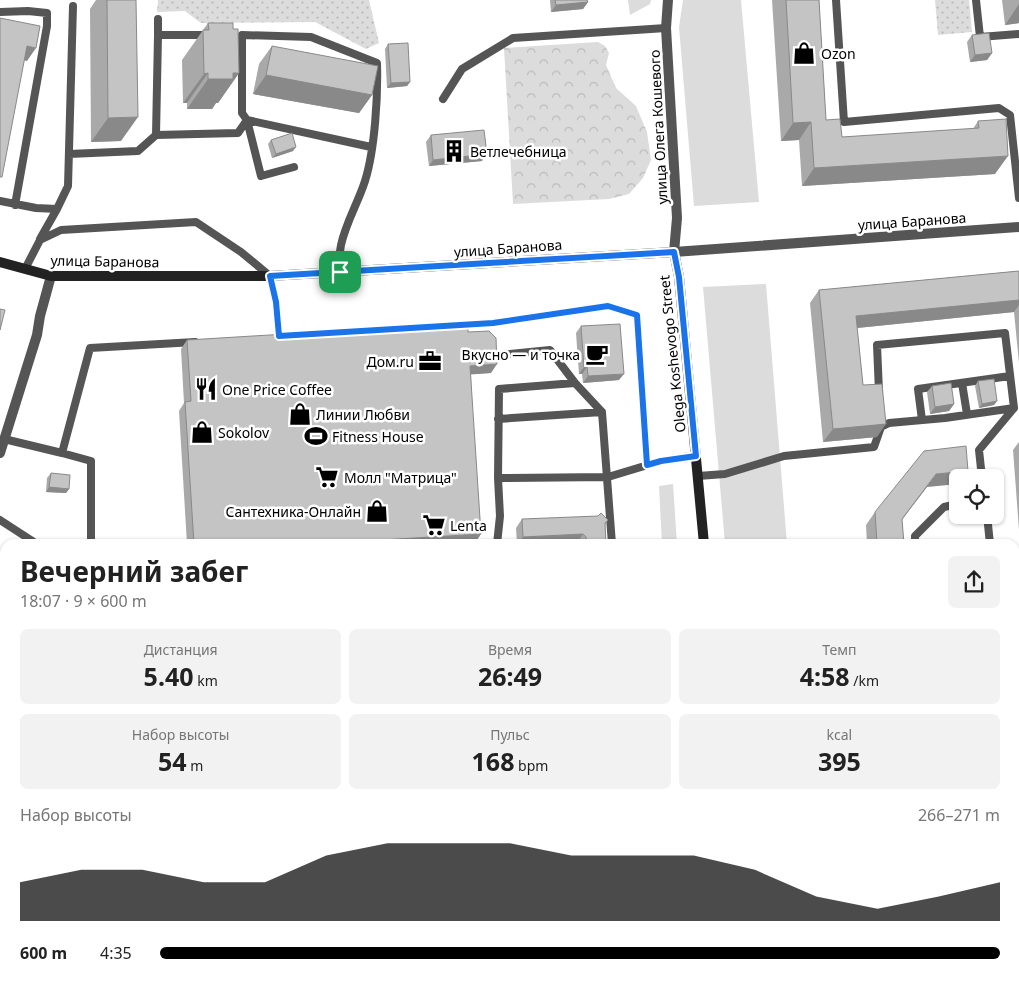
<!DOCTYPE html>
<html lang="ru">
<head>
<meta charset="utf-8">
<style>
	:root { --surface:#fff; --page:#f2f2f2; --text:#222; --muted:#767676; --accent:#000 }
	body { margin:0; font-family:"Noto Sans",sans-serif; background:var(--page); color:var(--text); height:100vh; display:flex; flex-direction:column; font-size:19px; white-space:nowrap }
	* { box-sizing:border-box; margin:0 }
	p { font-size:16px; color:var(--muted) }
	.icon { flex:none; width:28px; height:28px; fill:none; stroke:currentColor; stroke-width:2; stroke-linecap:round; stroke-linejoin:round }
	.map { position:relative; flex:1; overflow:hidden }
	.panel { position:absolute; left:0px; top:539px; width:1020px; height:444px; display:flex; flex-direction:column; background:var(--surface); border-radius:15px 15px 0 0; box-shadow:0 1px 4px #0004 }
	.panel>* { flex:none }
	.tools { position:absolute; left:949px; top:469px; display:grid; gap:10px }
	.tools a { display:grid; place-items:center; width:55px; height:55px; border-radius:8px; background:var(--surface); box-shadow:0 1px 4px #0004; font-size:25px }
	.pin { position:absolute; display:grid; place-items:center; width:42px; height:42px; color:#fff; margin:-21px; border-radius:10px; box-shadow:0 2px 8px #0006 }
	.round { display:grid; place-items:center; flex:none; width:52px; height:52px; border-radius:8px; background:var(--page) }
	.overview { display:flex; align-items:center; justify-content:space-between; height:85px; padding:0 20px }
	h1 { font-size:28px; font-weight:700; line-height:38px }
	.metrics { display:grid; grid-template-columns:repeat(3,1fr); gap:8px; height:85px; padding:5px 20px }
	.metrics div { display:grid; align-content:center; border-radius:8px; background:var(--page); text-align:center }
	.metrics b { font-size:25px; font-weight:700 }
	.metrics small { font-size:14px; font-weight:400 }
	.metrics p { font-size:14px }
	.chart { height:140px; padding:10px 20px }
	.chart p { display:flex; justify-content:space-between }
	.chart svg { width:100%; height:90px; margin-top:5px; fill:var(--accent); opacity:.7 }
	ul { padding:0 20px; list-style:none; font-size:16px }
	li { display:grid; grid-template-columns:80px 60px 1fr; align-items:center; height:38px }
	li i { height:12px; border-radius:6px; background:var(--accent) }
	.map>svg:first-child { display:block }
	.grass { fill:#dcdcdc }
	.forest { fill:url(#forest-crowns) }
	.park { fill:url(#park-dots) }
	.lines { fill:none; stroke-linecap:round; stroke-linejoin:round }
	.service { stroke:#555; stroke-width:8 }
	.minor { stroke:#555; stroke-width:10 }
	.tertiary { stroke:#555; stroke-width:10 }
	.secondary { stroke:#222; stroke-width:10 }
	.wall { fill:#a9a9a9 }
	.shaded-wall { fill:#898989 }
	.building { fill:#c4c4c4; stroke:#898989 }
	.route-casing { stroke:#fff; stroke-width:10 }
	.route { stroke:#1a73e8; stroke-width:6 }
	.labels { text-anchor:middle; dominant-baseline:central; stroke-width:5; stroke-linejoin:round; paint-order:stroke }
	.poi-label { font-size:14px; fill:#000; stroke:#fff; text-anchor:start }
	.street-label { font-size:14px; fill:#000; stroke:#fff }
</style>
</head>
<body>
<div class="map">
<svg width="1019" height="982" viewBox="0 0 1019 982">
	<defs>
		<pattern id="forest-crowns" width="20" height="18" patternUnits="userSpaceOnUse" patternTransform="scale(1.25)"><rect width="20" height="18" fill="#dcdcdc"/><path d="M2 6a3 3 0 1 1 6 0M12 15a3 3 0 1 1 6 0" fill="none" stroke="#bbb"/></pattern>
		<pattern id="park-dots" width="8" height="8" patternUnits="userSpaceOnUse" patternTransform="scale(1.25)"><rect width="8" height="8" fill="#dcdcdc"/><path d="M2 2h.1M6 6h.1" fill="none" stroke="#bbb" stroke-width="1.8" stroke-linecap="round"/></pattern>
	</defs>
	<rect width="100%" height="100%" fill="#fff"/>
	<path class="grass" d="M628,0H651L650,4L630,15Z
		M683,0H741L759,202L694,206L679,27Z
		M766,284L787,544H725L703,287Z
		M673,484L677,544H662L659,486Z
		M667,978H706L707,982H667Z
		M758,978H856V982H759Z"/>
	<path class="forest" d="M598,42L605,46L609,53L606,65L616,88L636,106L647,132L651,160L643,178L629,194L609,199L513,204L504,48Z"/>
	<path class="park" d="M158,0H369L379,43L366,49L315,22L201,23L185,11L157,12Z
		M935,0H969L972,32L938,35Z"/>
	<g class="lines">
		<path class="service" d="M836,0L844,122L999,108L1010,115L1019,198
			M976,0L980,37L1019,34
			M0,12L28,11L47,13V26L15,205
			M158,35V19
			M443,99L462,69L513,38L666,28
			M247,120L261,176L294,167
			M156,135L238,133L247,120
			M69,154L138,151L156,135L158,35H209
			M0,201L36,208L57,209L40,239
			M57,209L68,186L73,6
			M25,269L40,240L61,230L196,222L241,252L270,276L276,302L279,336
			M340,272C340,263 339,254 341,245C346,222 358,203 365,181C375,149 378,96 377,63L311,37L242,35V113L247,120L371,147
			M458,325L493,323L608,306L637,315L647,465
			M510,354L550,350L575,383
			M962,383L967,414
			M879,392L877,345L1005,333L1014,408L979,450L982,478
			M498,419L602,412
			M922,420L918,389L1010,376
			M4,439L62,453L90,348L195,342
			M62,453L91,461V544
			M698,476L725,474L784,456L874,447L881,427L889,423L945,418L1014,408
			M498,478L499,389L575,383L602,412L612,544
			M987,515L990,544
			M0,520L37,544
			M497,544L500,516L498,478L608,477L661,461L696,455
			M915,544V536L944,507L958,504
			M0,605L5,601
			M0,642L5,641
			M1015,770L1019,769
			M0,828H5
			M0,876H5
			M111,978L126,982L161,978
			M451,978L527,982
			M810,978L812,982
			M948,978V982
			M1012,978L1013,982"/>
		<path class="minor" d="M668,0L666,28L677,218L674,252
			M0,453L37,335L40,316L51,276
			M1015,701L1019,700"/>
		<path class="tertiary" d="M674,252L1019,227"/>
		<path class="secondary" d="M0,262L51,276H270L674,252L679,277L704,544
			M742,978V982"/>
	</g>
	<path class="wall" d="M96,0H136L121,141L91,142L90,9Z
		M550,0H587L588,2L583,9L551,12Z
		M772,0H819L826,120L842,137L973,129L978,121L995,174L802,186L799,140L781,141Z
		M1002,0H1019V23L1005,25Z
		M208,23L239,73L218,103H216L212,109H187V103H183L182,60Z
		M972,35L992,53L987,60L970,62L967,42Z
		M388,44L410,82L407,86L387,88L385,49Z
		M272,46L372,95L359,113L253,94L259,64Z
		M431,135L482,161L429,166L426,142Z
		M271,140L293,151L272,158L268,144Z
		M1019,271V363L1014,312L857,328L863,385L877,437L823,442L810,303L819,290Z
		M581,326L619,380L583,383L582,374H579L576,333Z
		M468,332L491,373L471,374L475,543L458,544H187L179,411L184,403L181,349L187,340Z
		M978,381L997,401L994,405L979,408L975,386Z
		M932,386L954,404L949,411L930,414L927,392Z
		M1019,442V530L1013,450Z
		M51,473L69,489L66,493L46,492L47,478Z
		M927,487L902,520L904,544H867L866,525L875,512Z
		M522,519L608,520L605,525L606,544H578L577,543L517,544L516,528Z
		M5,709V812H0V710Z
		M32,978H92L93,982H32Z
		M897,978H940V982H898Z"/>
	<path class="shaded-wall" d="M588,2L583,9L551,12L556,5Z
		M1019,4V23L1005,25Z
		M27,46L36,48L27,61L18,59Z
		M992,53L987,60L970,62L975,55Z
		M208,73L187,103H183L204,74Z
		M233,73H239L218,103H216L212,109H187L208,79Z
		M266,75L372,95L359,113L253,94Z
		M410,82L407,86L387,88L391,83Z
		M138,117L121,141L91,142L108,118Z
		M811,122L799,140L781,141L793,123Z
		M296,147L293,151L272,158L276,154Z
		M487,154L482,161L429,166L433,160Z
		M1008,156L995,174L802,186L814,168Z
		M1019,300V305L1014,312L847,329L856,316Z
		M497,364L491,373L464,375L470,366Z
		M584,367H587L582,374H579Z
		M624,374L619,380L583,383L588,376Z
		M997,401L994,405L979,408L982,404Z
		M954,404L949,411L930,414L935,407Z
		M886,424L877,437L823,442L833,429Z
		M968,471L963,478H958V484L927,487L892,532L936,474Z
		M49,487L69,489L66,493L46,492Z
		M481,534L475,543L458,544H363L365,541Z
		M583,534L577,543L518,544L523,537Z
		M349,542L348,544H318Z
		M4,733L0,739V734Z
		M5,805V812H0Z
		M1015,868H1019V880L1015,881Z"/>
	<path class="building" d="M107,0H136L138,117L108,118Z
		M555,0H587L588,2L556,5Z
		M786,0H819L826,120L840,119L842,137L979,128L978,121L1006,119L1008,156L814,168L811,122L793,123Z
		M0,18L40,26L36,48L27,46L2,177H0Z
		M208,23H233V29H238L239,73H233V79H208V73L204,74L203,30H209Z
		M989,33L992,53L975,55L972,35Z
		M408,43L410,82L391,83L388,44Z
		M272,46L378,66L372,95L266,75Z
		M484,130L487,154L433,160L431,135Z
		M292,133L296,147L276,154L271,140Z
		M1019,271V300L856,316L863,385L882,384L886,424L833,429L819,290Z
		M0,309L5,310L0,330Z
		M468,323V332L489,331L496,338L497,364L470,366L481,534L365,541L366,544H349V542L318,544H194L185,402L191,401L187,340Z
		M620,324L624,374L588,376L587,367H584L581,326Z
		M994,379L997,401L982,404L978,381Z
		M951,383L954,404L935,407L932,386Z
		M966,446L968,471L936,474L902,519L904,544H877L875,512L924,451Z
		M51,473L70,475L69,489L49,487Z
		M601,513L608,520L605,523L606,544H587L586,537L583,534L523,537L522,519L598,516Z
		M5,709V778L4,733L0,734V710Z
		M1015,835L1019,839V868H1015Z
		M39,978H92L93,982H39Z
		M331,978V982H271Z
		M908,978H940V982H909Z"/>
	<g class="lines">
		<defs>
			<path id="route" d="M674,252L679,277L696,456L661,461L647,465L637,315L608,306L493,323L279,336L276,302L270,276Z"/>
		</defs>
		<use href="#route" class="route-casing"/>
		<use href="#route" class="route"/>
	</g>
	<defs>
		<symbol id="shop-bare" viewBox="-9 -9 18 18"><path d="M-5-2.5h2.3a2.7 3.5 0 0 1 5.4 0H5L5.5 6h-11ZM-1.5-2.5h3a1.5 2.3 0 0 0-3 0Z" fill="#000" stroke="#fff" stroke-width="2.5" paint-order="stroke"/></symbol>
		<symbol id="building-bare" viewBox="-9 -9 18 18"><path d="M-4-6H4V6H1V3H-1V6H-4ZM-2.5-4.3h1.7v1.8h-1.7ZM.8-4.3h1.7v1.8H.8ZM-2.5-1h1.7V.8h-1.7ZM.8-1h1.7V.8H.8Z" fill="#000" stroke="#fff" stroke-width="2.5" paint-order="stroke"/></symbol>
		<symbol id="cafe-bare" viewBox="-9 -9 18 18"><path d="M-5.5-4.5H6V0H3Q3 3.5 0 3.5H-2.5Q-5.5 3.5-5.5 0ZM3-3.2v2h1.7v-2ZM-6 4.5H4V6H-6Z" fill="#000" stroke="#fff" stroke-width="2.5" paint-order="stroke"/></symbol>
		<symbol id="office-bare" viewBox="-9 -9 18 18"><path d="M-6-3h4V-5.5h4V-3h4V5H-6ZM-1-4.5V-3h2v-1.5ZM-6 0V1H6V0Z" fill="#000" stroke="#fff" stroke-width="2.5" paint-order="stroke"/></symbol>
		<symbol id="restaurant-bare" viewBox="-9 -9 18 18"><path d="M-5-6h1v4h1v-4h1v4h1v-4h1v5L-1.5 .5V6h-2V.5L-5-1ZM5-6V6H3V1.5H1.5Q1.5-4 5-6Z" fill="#000" stroke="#fff" stroke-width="2.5" paint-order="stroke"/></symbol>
		<symbol id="stadium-bare" viewBox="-9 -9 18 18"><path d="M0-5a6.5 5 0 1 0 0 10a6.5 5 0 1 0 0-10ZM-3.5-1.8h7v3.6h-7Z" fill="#000" stroke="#fff" stroke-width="2.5" paint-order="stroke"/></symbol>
		<symbol id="supermarket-bare" viewBox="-9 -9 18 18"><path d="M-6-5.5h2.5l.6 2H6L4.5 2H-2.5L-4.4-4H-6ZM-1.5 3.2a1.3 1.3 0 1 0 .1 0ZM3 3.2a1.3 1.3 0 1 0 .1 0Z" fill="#000" stroke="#fff" stroke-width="2.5" paint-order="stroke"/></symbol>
	</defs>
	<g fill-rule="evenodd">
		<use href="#shop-bare" x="788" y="37" width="32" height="32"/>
		<use href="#building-bare" x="438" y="135" width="32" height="32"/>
		<use href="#cafe-bare" x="581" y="338" width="32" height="32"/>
		<use href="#office-bare" x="414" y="345" width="32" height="32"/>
		<use href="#restaurant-bare" x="190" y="373" width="32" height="32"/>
		<use href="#shop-bare" x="284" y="398" width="32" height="32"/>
		<use href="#shop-bare" x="186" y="416" width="32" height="32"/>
		<use href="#stadium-bare" x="300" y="420" width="32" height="32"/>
		<use href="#supermarket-bare" x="311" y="461" width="32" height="32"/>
		<use href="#shop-bare" x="361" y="495" width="32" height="32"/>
		<use href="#supermarket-bare" x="418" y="509" width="32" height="32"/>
	</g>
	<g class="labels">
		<g class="poi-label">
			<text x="821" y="53">Ozon</text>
			<text x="470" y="151">Ветлечебница</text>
			<text x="580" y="354" text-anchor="end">Вкусно — и точка</text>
			<text x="414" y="361" text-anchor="end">Дом.ru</text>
			<text x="222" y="389">One Price Coffee</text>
			<text x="316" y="414">Линии Любви</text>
			<text x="218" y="432">Sokolov</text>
			<text x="332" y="436">Fitness House</text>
			<text x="344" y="477">Молл "Матрица"</text>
			<text x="361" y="511" text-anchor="end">Сантехника-Онлайн</text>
			<text x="450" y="525">Lenta</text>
		</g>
		<g class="street-label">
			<text transform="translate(658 127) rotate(-93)">улица Олега Кошевого</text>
			<text transform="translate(912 221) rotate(-4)">улица Баранова</text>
			<text transform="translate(508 248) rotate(-4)">улица Баранова</text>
			<text transform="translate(105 261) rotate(1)">улица Баранова</text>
			<text transform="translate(672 354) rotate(-96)">Olega Koshevogo Street</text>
		</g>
	</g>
</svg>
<div class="tools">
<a><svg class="icon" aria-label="locate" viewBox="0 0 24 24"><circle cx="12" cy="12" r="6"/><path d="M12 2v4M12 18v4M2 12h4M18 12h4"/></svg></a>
</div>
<div class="pin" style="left:340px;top:272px;background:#1e9e55"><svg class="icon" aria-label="arrive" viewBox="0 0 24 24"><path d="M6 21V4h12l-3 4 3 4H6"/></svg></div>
<section class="panel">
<div class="overview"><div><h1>Вечерний забег</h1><p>18:07 · 9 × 600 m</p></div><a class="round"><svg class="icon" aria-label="share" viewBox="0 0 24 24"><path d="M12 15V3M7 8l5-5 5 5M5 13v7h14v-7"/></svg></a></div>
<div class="metrics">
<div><p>Дистанция</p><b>5.40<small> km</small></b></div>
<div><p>Время</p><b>26:49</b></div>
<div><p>Темп</p><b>4:58<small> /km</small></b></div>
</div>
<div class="metrics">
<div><p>Набор высоты</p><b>54<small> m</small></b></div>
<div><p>Пульс</p><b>168<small> bpm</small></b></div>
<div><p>kcal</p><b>395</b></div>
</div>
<div class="chart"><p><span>Набор высоты</span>266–271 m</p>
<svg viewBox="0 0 160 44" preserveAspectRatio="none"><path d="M0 44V25L10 19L20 19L30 25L40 25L50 12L60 6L70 6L80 6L90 12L100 12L110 12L120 19L130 32L140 38L150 32L160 25V44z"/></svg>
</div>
<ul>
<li><b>600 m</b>4:35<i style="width:100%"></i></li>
</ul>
</section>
</div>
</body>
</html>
